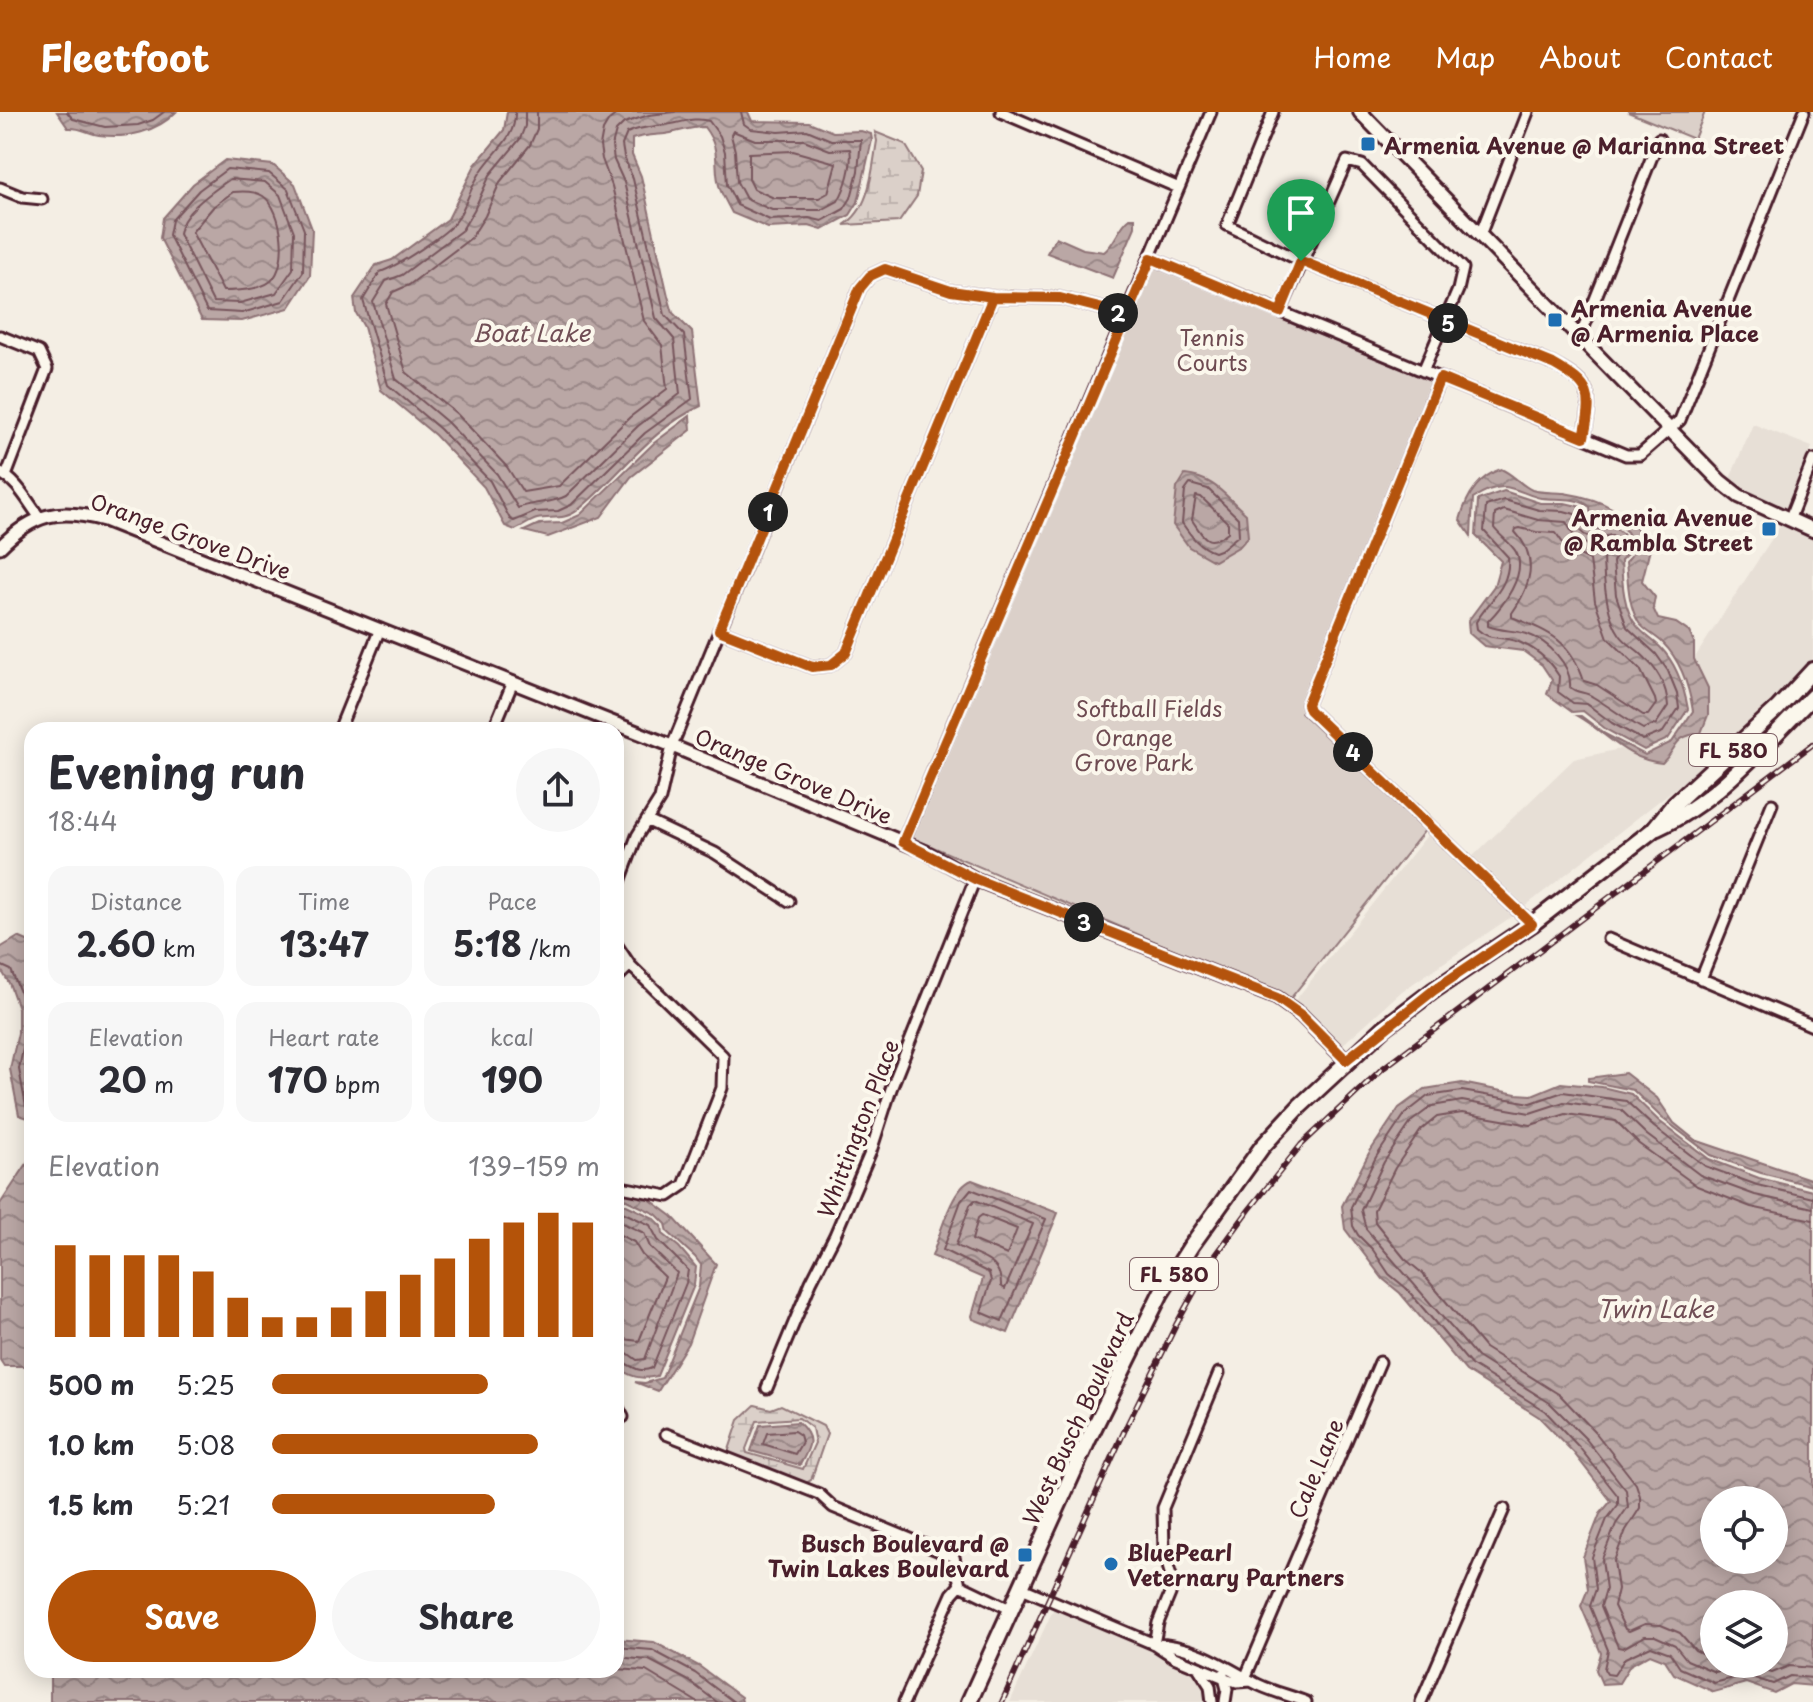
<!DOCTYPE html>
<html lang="en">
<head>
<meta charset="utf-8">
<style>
	:root { --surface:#fff; --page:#f7f7f7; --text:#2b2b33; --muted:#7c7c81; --accent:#b45309 }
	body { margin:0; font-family:"Playpen Sans",sans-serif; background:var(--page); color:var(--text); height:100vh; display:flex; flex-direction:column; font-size:30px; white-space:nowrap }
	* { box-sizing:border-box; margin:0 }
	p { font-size:26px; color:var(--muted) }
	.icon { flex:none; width:44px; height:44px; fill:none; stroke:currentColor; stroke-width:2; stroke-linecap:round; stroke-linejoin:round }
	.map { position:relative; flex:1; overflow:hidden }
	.sheet { position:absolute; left:24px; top:610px; width:600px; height:956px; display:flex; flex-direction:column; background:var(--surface); border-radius:24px; box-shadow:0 4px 20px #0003 }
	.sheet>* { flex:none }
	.fabs { position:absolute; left:1700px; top:1374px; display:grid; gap:16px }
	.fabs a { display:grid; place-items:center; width:88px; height:88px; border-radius:50%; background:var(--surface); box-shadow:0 4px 20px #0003; font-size:40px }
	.pin { position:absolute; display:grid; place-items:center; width:68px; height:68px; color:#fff; margin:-82px -34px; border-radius:50% 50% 50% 0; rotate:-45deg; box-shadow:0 0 8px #0007 }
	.pin .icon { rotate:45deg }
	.km { position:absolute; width:40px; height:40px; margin:-20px; border-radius:50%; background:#222; color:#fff; font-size:22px; line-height:40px; text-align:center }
	.round { display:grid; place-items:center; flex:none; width:84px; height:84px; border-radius:42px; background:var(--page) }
	.headline { display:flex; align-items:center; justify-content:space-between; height:136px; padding:0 24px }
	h1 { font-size:44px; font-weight:700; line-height:60px }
	.stats { display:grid; grid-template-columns:repeat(3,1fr); gap:12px; height:136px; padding:8px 24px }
	.stats div { display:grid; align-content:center; border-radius:20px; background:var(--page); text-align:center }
	.stats b { font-size:34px; font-weight:700 }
	.stats small { font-size:22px; font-weight:400 }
	.stats p { font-size:22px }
	.chart { height:224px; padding:16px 24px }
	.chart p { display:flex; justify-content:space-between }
	.chart svg { width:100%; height:144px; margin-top:8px; stroke:var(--accent); stroke-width:6 }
	.button { display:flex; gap:16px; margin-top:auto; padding:16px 24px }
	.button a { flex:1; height:92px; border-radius:48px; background:var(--accent); color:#fff; font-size:32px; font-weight:700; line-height:92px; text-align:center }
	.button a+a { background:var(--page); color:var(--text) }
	ul { padding:0 24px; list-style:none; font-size:26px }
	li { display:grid; grid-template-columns:128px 96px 1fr; align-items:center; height:60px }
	li i { height:20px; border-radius:10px; background:var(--accent) }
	header { display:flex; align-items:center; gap:48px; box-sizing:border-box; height:112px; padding:0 40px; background:var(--accent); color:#fff }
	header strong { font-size:38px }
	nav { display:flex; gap:44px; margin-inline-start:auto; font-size:28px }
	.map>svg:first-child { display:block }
	.built { fill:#e7dfd6 }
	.wetland { fill:url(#wetland-marsh); stroke:#92787a; stroke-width:2; fill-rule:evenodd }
	.green { fill:#dbd0c9; stroke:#92787a; stroke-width:2 }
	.water { fill:url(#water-waves); stroke:#8d7174; stroke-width:2; fill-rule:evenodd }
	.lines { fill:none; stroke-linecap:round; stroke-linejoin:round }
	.shore { stroke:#77555c; stroke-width:2 }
	.minor-casing { stroke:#4a1f2b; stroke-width:15 }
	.tertiary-casing { stroke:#4a1f2b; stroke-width:17 }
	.secondary-casing { stroke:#4a1f2b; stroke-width:18 }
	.primary-casing { stroke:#4a1f2b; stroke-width:20 }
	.minor { stroke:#fbf7ec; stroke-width:9 }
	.tertiary { stroke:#fbf7ec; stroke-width:11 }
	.secondary { stroke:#fbf7ec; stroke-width:12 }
	.primary { stroke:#fbf7ec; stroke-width:14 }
	.rail-casing { stroke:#4a1f2b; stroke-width:6 }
	.rail { stroke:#fbf7ec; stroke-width:3; stroke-dasharray:9; stroke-linecap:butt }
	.route-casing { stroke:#fff; stroke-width:16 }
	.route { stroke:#b45309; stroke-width:10 }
	.poi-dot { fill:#1f6fb2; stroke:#fbf7ec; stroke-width:3 }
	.labels { text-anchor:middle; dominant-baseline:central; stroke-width:8; stroke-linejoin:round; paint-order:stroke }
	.shield { fill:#fbf7ec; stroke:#7f6065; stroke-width:2 }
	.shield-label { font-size:20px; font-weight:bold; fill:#4a1f2b }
	.poi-label { font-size:22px; font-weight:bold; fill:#4a1f2b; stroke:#fbf7ec; text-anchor:start }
	.park-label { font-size:22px; fill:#6e4b52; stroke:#fbf7ec }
	.street-label { font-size:22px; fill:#4a1f2b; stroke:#fbf7ec }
	.water-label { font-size:24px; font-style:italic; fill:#714f56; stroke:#fbf7ec }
</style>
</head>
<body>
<header>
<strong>Fleetfoot</strong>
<nav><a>Home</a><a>Map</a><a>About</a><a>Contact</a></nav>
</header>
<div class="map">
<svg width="1813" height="1590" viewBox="0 0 1813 1590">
	<defs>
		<pattern id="wetland-marsh" width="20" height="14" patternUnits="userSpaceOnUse" patternTransform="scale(2)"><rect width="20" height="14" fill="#dbd0c9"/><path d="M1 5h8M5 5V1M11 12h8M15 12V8" fill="none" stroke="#bdb2ad"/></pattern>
		<pattern id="water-waves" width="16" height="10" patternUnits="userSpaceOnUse" patternTransform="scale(2)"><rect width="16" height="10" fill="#baa7a5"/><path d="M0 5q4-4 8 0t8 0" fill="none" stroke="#998787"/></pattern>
	</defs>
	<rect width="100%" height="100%" fill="#f4eee4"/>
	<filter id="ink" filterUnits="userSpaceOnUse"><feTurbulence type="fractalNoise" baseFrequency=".0125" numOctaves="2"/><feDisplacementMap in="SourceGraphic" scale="16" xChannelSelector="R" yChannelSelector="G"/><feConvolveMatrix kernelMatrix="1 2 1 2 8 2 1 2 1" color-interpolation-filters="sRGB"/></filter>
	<g filter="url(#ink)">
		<path class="built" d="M1753,312L1812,335L1786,400L1742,379L1729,369Z
			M1782,411L1813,424V549L1725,637L1523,796L1471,746L1574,647L1620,637L1647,649L1669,644L1677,628L1683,623L1701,621V558L1694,547Z
			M1429,721L1514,803L1402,879L1340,935L1293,891Z
			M1054,1496L1147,1535L1171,1550L1193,1559L1205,1575L1206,1590H1010Z"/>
		<path class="wetland" d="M875,20L905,32L921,59L917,84L899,110L844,113C871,97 872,57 877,29Z
			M755,1293L771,1297L781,1293L823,1314L827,1322L811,1368L806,1371L728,1341L739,1308ZM799,1306L812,1316L815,1331L803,1357L747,1341L746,1337L757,1309Z"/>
		<path class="green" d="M1628,0H1705L1694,27Z
			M1153,154L1433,270L1301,601L1425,718L1290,887L912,726Z"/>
		<path class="water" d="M57,0H176C157,20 126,27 99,23C87,21 81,15 68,16Z
			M507,0H748L752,9L809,10L833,20L861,19L871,22L872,28L858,90L850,103L822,118L809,114L768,116L732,101C728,93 723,85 720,77C712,52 723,40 704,15C690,15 678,20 665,22C653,23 644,23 632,27V43L641,64L668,184L673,201L692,220L701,294C650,317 620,364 578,398C564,409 552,404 537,407C530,409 522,415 515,418L505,414L484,375L435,323L381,278L364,215L356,201L354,186L376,153L392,148L448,107L475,53L504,18Z
			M225,48L273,53L295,72L312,117L310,164L289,196L242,209L202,208L160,126L163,106L193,72Z
			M1130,106H1135V115L1113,166L1047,141L1056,125L1083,137L1104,140C1116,131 1118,115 1130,106Z
			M690,304L691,318L631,365L601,405L548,425L524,419L539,412L562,411L580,403L654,331Z
			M1501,357C1513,362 1522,374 1532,378C1542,381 1554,380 1564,381C1603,387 1632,401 1650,437L1642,469L1655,485L1653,496L1658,507L1676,511L1689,520L1694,530V547L1708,576V603L1701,621C1671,625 1680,634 1662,651C1626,648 1607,621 1577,604H1581L1605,622L1645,643L1672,630L1693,599C1689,574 1681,549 1663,531C1656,524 1645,519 1639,511C1628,494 1628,469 1626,450L1636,437L1627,420L1614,409L1600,413L1591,411L1590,395C1575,384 1558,388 1541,386C1528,384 1516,375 1503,375C1493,375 1481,381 1473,386L1471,424L1460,408C1466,385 1477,365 1501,357Z
			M1185,363C1215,366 1224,383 1246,402L1248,425L1240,434L1214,449L1189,435L1173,413L1177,376Z
			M1504,379L1540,391H1565L1586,396L1587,414L1601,418L1613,414L1623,422L1631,438L1621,448C1622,468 1623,498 1637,514C1643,522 1653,528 1660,535C1677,552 1684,575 1688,597L1668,627L1644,638L1607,618L1583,599L1572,600L1547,582L1552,568L1542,553L1523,539L1484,534L1469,521L1468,509L1494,474L1501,449L1476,424L1478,388Z
			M18,825L32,831L31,1007L19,1003L10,957L18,921V896L9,871L0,856V836Z
			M1625,961L1657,986L1674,1011L1695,1028L1813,1068V1074L1761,1061L1711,1043L1662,1006L1633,978L1588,969V966Z
			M1462,971L1516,982L1532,983L1561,971L1602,975L1631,982L1659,1009L1709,1047L1759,1066L1813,1079V1574L1791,1572L1774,1581L1746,1571L1714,1580L1674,1562L1665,1548L1650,1542L1630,1553L1619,1571L1602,1572L1596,1558L1601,1541L1581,1494L1588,1477L1583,1445L1600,1402L1611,1389L1573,1340L1539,1305L1466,1259L1400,1181L1383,1167L1345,1117L1342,1094L1369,1041L1399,996L1425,977ZM1714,1388H1774V1448H1714ZM1714,1492H1774V1552H1714Z
			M32,1040V1254H4L0,1248V1092L28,1050Z
			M972,1068L1058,1101L1008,1221L973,1207L972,1204L983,1166L932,1144C940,1123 951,1076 972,1068Z
			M616,1076L649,1087L672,1104L716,1152L688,1231L658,1279L635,1270L645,1271L662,1266L699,1175L701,1153L695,1145L668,1120L666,1112L656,1102L616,1083Z
			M616,1088L654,1106L662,1114L663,1122L679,1135L696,1155L694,1173L657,1264C640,1268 630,1265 616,1254Z
			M798,1310C816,1327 810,1334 800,1353L751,1339L760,1313Z
			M616,1527L654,1530L699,1554L741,1585L742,1590H50V1558H616Z"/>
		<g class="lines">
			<path class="shore" d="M67,0L73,7L105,15L138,13L153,8L164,0
				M515,0C516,26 495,38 482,58C471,73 467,92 457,108C447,122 396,155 380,160L363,188L388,273L440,317L490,369L510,407L514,409L535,400L558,399L571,393L645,321L692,287L684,223L665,203L633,67L624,45L622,33L627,21C639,15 651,15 664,13C680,12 693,4 709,9L720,24L725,40L727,73L737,93L770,108L809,106L822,109L844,97L851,86L858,59L861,28H831L807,18L779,20L751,17L744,12L741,0
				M525,0V14L520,27L490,63L474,98L462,118L402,163L386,169L373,190L396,267L447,310L497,362L518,396C535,389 551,392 566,384L638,314L680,282L674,227L656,206L624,70L614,48L612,34L616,19L624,11L649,3L675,0
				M537,0V17L530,33L500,70L485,104L471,126L409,173L393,180L386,192L406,260L457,302L507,355L523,380L559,374L630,305L667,277L662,233L644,209L612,74L602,47L600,34L603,18L609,8L619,0
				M733,19L755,28H804L830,38L850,37C853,51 846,76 838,89L821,98H772L746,87L737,70L735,39L731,23Z
				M793,39L836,51L828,81L819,86H774L754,77L749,67V41Z
				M227,57L269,61L288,77L304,118L303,160L283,189L242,201L207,199L169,123L172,108L199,78Z
				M230,67L265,70L280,83L294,120L293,157L276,181L240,191L213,190L179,122C182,99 212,80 230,67Z
				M233,80C242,79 255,79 263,84C283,97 289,153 271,169C260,178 236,179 223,179L192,120L214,94Z
				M1190,372L1208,377L1238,406L1239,423L1222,437L1214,440C1199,435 1191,424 1182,411L1185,379Z
				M1196,384L1201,385L1228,411V420C1208,436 1204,426 1192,408Z
				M1504,388L1539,398L1564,399L1575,402C1577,406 1577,411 1579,416C1583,428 1602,426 1611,423L1617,428L1620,436L1613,450L1616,483L1627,515L1656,542L1668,559L1677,581L1679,596L1663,620L1643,628L1612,611L1587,592L1573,591L1558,580L1559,564C1547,545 1530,531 1507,527C1494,525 1488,527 1477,517L1476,510C1489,488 1511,474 1508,445L1484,419L1486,394Z
				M1504,398L1538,408L1566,410L1577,429L1603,438C1603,462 1605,502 1620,523C1625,530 1633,535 1639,540C1655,554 1667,573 1668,594L1656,612L1643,617C1625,607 1610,595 1593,585C1585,579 1577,582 1570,575C1572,553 1548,529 1527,522C1514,518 1500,519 1488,514V509C1502,495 1528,462 1516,440C1511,431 1500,424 1494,416L1495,402Z
				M1520,416L1536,420L1556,421L1567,437L1590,448L1595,489L1608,526L1640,557L1655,587L1656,592L1648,603H1643L1597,573L1584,569C1570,527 1549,520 1512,505V501C1531,474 1539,446 1515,420L1516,417Z
				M0,853L11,858L26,895V922L19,957L26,995L32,999
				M971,1077L1046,1107L1002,1209L981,1200L991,1169L989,1161L943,1138L961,1089Z
				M1813,1086L1757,1073L1705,1054L1654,1015L1626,989L1563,980L1531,991L1462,979L1428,984L1405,1002L1376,1045L1351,1095L1353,1114L1358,1123L1373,1138L1389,1162L1406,1176L1471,1253L1545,1299L1579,1335L1618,1384V1393L1607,1407L1592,1445L1596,1477L1590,1494L1608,1538L1604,1557L1607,1562L1614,1563L1625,1546L1651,1534L1670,1541L1680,1556L1714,1571L1745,1563L1773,1572L1790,1564L1813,1566
				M975,1088L1033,1112L1005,1177L1001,1174C1002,1145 975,1146 956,1133L970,1093Z
				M1813,1096L1755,1083L1700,1063L1647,1023L1621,998L1564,990L1530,1001L1462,989L1432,994L1412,1009L1384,1050L1361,1098L1366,1117L1477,1245L1550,1291L1586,1327L1626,1378L1628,1395L1616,1412L1602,1447L1606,1477L1601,1494L1618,1535L1623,1536L1645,1524H1655L1675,1533L1687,1548L1715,1560L1745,1553L1772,1561L1789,1554L1813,1556
				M616,1097L650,1113L658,1128L688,1158L686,1171L652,1256C636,1263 630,1250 616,1248
				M982,1103L1017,1117L1007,1143L972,1128L978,1106Z
				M616,1108L644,1121L650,1135L677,1161L645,1247L637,1248L626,1240L616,1238
				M616,1121L634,1130L642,1143L665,1165L639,1229L616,1226
				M794,1319L800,1323L802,1330L795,1342L763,1332L767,1321Z
				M616,1535L652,1538L695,1561L734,1590
				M616,1545L649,1548L689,1569L717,1590
				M1714,1547L1695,1538L1680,1521L1661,1513L1645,1512L1629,1519L1625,1517L1614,1494L1618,1477L1614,1449L1626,1418L1640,1396V1384L1636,1372L1596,1321L1560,1283L1485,1236L1422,1161L1405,1147L1375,1110L1374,1098L1395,1056L1421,1018L1437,1005L1462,1001L1531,1013L1566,1002L1616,1009L1639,1032L1697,1074L1751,1095L1813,1108
				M616,1557L646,1559L697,1590"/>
			<defs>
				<path id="minor" d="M1001,0L1179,76
					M1273,0L1227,113L1301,149L1553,252C1592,273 1593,282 1584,325
					M0,76L22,85L42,87
					M1480,123L1528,0
					M1151,146L1626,343H1640L1680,308L1804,0
					M1280,200L1347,49L1362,53L1463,156L1458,178L1423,259
					M0,224L39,240L47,257L6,364
					M1580,225L1659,27
					M1440,266L1307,592L1309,598L1532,812
					M0,361C17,368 29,392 40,406
					M1789,408L1813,348
					M719,518L812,555L831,553L846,541L993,185
					M339,618L380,517
					M493,618L513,570
					M648,709L715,741L789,789
					M903,730L1211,0
					M616,780L637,724L660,687L672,634L860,176L870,164L885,157L951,179L993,185L1060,186L1127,203
					M1608,827L1813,914
					M616,832L630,853L723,944L722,976L684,1073L668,1084L616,1074
					M616,867L630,853
					M1701,867L1772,692
					M767,1276L811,1170L835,1123L871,1039L891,977L975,767
					M616,1292L623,1305
					M666,1322L819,1382L833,1395L954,1445L960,1473
					M960,1473L1012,1498
					M1022,1476L1154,1532L1174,1545L1225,1566L1237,1570L1252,1569
					M1154,1532L1158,1511L1170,1482L1172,1468L1164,1440L1163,1396L1219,1261
					M1154,1532C1190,1532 1223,1553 1253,1570C1269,1579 1289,1583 1306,1590
					M1199,1557L1210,1574L1212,1590
					M1223,1562L1227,1577L1225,1590
					M1246,1564L1380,1250
					M904,1590L952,1482L960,1473
					M1421,1590L1504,1397"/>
				<path id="tertiary" d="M0,435C33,402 58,395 104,408L672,634L924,739L975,767L1277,886L1301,903L1346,948"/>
				<path id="secondary" d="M1360,0L1720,369L1739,384L1813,418"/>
				<path id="primary" d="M1657,716C1718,689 1766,630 1813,584
					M969,1590L1088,1328L1161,1181L1191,1134L1262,1035L1300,994L1385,915L1434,878L1532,812L1653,718L1675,691L1778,596L1813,558"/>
			</defs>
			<use href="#minor" class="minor-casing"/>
			<use href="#tertiary" class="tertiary-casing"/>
			<use href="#secondary" class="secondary-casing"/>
			<use href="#primary" class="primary-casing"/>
			<use href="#minor" class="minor"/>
			<use href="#tertiary" class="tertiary"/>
			<use href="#secondary" class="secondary"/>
			<use href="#primary" class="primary"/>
			<defs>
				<path id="rail" d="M1002,1590L1128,1311L1176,1213L1210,1151L1249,1098L1301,1033L1382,957L1813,632"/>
			</defs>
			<use href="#rail" class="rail-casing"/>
			<use href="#rail" class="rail"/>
		</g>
	</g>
	<g class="lines" filter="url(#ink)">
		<defs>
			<path id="route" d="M1301,149L1280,200L1151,146L1127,203L1060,186L993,185L951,179L885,157L870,164L860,176L719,518L812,555L831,553L846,541L993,185L1060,186L1127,203L903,730L975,767L1277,886L1301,903L1346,948L1434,878L1532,812L1309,598L1307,592L1440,266L1584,325C1593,282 1592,274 1553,252L1301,149"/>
		</defs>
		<use href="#route" class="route-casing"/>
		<use href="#route" class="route"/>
	</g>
	<g class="poi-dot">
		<rect x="1360" y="24" width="16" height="16" rx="4"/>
		<rect x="1547" y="200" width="16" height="16" rx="4"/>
		<rect x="1761" y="409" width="16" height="16" rx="4"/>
		<rect x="1017" y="1435" width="16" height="16" rx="4"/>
		<circle cx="1111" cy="1452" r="8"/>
	</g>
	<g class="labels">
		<g class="shield">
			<rect x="1689" y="622" width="88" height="32" rx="6"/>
			<rect x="1130" y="1146" width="88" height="32" rx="6"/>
		</g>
		<g class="shield-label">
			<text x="1733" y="638">FL 580</text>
			<text x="1174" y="1162">FL 580</text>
		</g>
		<g class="poi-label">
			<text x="1384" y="32">Armenia Avenue @ Marianna Street</text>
			<text x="1571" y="195">Armenia Avenue<tspan x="1571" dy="25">@ Armenia Place</tspan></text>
			<text x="1753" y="404" text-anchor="end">Armenia Avenue<tspan x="1753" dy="25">@ Rambla Street</tspan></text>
			<text x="1009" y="1430" text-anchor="end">Busch Boulevard @<tspan x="1009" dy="25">Twin Lakes Boulevard</tspan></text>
			<text x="1127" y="1439">BluePearl<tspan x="1127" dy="25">Veternary Partners</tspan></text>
		</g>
		<g class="park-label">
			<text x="1212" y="224">Tennis<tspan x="1212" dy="25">Courts</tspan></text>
			<text x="1149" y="595">Softball Fields</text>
			<text x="1134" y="624">Orange<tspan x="1134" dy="25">Grove Park</tspan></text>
		</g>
		<g class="street-label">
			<text transform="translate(191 423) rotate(20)">Orange Grove Drive</text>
			<text transform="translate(794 663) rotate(23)">Orange Grove Drive</text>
			<text transform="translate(857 1016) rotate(-69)">Whittington Place</text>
			<text transform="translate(1077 1306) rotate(-65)">West Busch Boulevard</text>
			<text transform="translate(1315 1356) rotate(-67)">Cale Lane</text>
		</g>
		<g class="water-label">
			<text x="531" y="220">Boat Lake</text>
			<text x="1655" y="1196">Twin Lake</text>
		</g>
	</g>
</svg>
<div class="fabs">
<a><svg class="icon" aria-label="locate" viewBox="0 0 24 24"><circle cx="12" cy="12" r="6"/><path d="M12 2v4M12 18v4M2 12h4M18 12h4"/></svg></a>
<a><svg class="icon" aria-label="layers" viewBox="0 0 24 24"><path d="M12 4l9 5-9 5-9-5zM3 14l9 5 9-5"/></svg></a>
</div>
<div class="pin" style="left:1301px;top:149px;background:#1e9e55"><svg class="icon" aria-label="arrive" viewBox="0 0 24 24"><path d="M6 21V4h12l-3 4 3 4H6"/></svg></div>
<b class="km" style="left:768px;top:400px">1</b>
<b class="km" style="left:1118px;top:201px">2</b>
<b class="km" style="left:1084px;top:810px">3</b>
<b class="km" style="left:1353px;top:640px">4</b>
<b class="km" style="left:1448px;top:211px">5</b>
<section class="sheet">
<div class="headline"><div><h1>Evening run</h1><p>18:44</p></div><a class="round"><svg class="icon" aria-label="share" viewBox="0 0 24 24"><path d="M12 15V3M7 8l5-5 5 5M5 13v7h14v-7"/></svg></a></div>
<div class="stats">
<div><p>Distance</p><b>2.60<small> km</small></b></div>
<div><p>Time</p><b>13:47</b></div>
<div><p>Pace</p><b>5:18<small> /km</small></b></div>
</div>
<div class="stats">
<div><p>Elevation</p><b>20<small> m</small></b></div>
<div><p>Heart rate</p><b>170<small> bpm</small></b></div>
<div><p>kcal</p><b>190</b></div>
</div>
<div class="chart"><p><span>Elevation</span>139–159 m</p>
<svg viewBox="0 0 160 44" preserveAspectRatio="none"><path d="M5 44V16M15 44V19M25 44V19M35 44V19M45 44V24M55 44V32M65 44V38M75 44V38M85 44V35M95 44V30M105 44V25M115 44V20M125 44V14M135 44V9M145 44V6M155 44V9"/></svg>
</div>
<ul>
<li><b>500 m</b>5:25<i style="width:66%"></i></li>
<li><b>1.0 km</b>5:08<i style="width:81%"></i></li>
<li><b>1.5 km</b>5:21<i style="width:68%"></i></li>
</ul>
<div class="button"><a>Save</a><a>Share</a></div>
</section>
</div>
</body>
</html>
